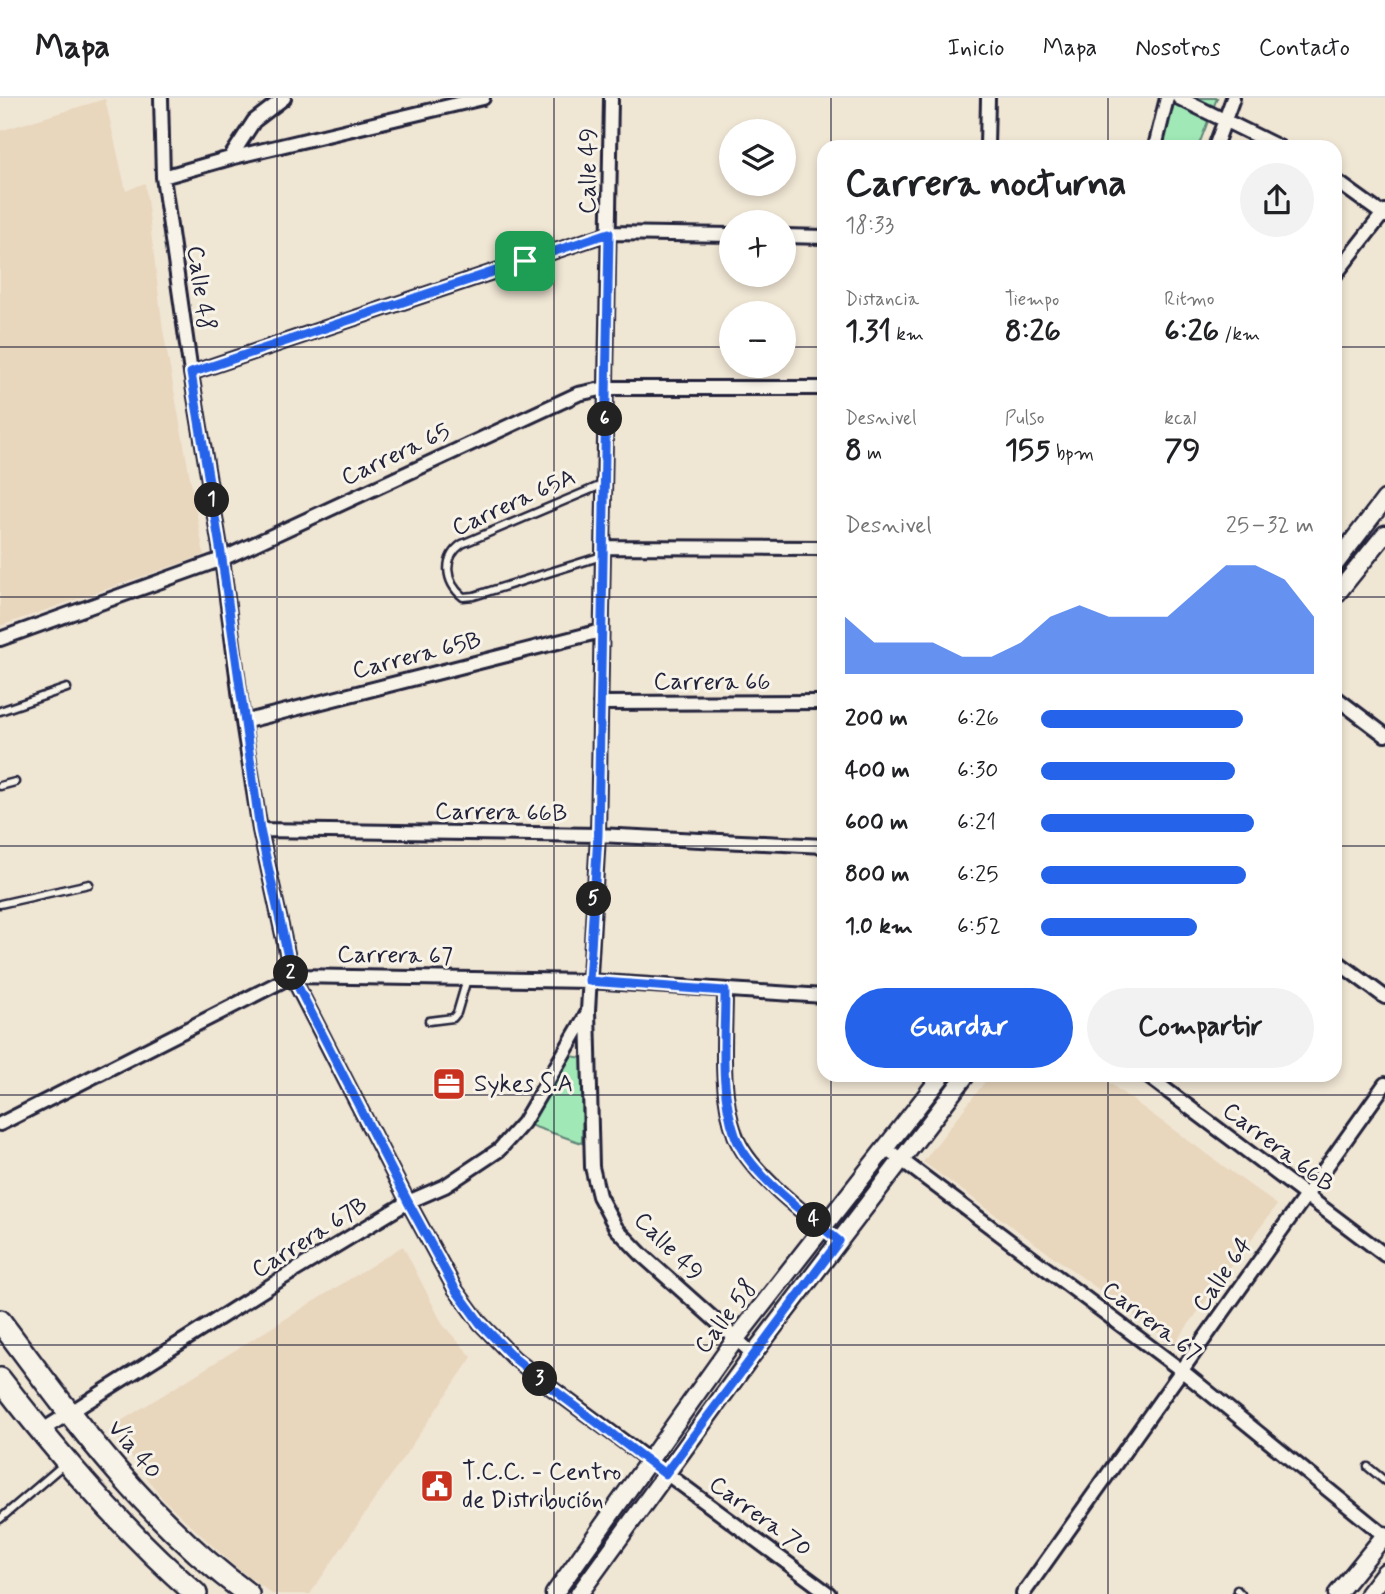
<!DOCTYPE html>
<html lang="es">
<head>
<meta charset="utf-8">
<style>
	:root { --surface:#fff; --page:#f2f2f2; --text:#202124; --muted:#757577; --line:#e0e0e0; --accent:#2563eb }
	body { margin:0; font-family:Mynerve,sans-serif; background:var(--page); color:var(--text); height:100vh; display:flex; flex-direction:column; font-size:26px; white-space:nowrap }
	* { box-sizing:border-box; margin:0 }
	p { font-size:23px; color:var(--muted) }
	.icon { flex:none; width:38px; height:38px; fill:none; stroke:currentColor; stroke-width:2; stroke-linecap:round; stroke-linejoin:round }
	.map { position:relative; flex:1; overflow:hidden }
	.panel { position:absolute; left:817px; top:42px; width:525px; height:942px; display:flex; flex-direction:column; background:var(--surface); border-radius:21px; box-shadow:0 4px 10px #0003 }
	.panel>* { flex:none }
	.fabs { position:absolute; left:719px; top:21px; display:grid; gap:14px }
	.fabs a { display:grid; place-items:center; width:77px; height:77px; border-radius:50%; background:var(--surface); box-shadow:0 4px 10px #0003; font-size:35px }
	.pin { position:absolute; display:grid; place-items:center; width:60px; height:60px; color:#fff; margin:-30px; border-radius:14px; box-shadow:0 4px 10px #0006 }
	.km { position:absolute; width:35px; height:35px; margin:-18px; border-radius:50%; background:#222; color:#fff; font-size:19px; line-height:35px; text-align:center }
	.round { display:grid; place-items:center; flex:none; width:74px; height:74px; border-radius:37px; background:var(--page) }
	.summary { display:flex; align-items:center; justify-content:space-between; height:119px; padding:0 28px }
	h1 { font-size:38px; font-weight:800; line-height:52px }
	.metrics { display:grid; grid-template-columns:repeat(3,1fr); gap:10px; height:119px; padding:7px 28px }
	.metrics div { display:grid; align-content:center }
	.metrics b { font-size:30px; font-weight:800 }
	.metrics small { font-size:19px; font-weight:400 }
	.metrics p { font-size:19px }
	.chart { height:196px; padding:14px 28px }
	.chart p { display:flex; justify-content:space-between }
	.chart svg { width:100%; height:126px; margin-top:7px; fill:var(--accent); opacity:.7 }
	.primary-button { display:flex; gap:14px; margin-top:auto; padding:14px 28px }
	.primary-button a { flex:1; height:80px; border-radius:42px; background:var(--accent); color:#fff; font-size:28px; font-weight:800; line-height:80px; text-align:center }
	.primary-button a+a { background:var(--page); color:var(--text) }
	ul { padding:0 28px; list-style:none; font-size:23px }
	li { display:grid; grid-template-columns:112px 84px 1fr; align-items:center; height:52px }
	li i { height:18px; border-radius:9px; background:var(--accent) }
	header { display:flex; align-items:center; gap:42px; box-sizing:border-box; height:98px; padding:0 35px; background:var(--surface); border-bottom:2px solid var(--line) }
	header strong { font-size:33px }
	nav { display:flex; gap:38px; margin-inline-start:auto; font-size:24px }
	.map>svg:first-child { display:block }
	.built { fill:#e8d6bd }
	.green { fill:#a0e8b6; stroke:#618578; stroke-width:2 }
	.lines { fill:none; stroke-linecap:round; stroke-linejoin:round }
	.service-casing { stroke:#22223b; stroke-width:11 }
	.minor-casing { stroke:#22223b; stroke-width:18 }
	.tertiary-casing { stroke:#22223b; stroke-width:21 }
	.trunk-casing { stroke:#22223b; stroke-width:26 }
	.service { stroke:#f7f3e8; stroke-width:6 }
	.minor { stroke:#f7f3e8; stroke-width:12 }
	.tertiary { stroke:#f7f3e8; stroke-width:16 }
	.trunk { stroke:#f7f3e8; stroke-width:21 }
	.route-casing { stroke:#fff; stroke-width:14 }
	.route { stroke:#2563eb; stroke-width:9 }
	.grid { fill:none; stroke:#22223b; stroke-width:2; stroke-opacity:0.55 }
	.labels { text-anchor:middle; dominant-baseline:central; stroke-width:6; stroke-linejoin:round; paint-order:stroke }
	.street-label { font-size:24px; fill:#22223b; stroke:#f7f3e8 }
	.poi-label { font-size:24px; fill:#22223b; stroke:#f7f3e8; text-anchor:start }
</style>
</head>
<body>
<header>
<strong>Mapa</strong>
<nav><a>Inicio</a><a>Mapa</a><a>Nosotros</a><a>Contacto</a></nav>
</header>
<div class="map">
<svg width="1385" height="1496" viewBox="0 0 1385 1496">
	<rect width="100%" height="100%" fill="#f0e6d4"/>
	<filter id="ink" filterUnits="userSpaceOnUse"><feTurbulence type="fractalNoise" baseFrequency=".0143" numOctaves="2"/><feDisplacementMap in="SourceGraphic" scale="14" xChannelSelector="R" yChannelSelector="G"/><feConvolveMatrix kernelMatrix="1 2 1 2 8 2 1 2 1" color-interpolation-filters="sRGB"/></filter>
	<g filter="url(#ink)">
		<path class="built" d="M105,1L126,93L145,85L163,232L204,457L0,528V33Z
			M991,976L1098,977L1277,1107L1174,1246L923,1064Z
			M403,1148L443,1227L472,1259L310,1496H272L234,1468L163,1401L110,1330Z"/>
		<path class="green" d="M1173,0H1217L1198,49H1162Z
			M571,958L583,960L582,1045L529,1027Z"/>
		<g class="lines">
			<defs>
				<path id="service" d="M602,458L474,498L463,499C445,484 442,460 462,446L604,386
					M0,613L67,590
					M0,688L15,684
					M0,806L89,786
					M429,923L453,920L457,915L467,881
					M1368,1369L1385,1383
					M0,1421L63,1367
					M1237,1492L1241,1496"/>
				<path id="minor" d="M161,0L163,79L191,275L222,461L243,624L260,732L292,878L408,1104L455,1191L480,1225L514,1260L550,1289L829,1496
					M611,0L598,737L588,913L592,1069L599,1098L616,1130L642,1157L753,1256
					M1179,0L1279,49
					M987,49L988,0
					M1155,49L1167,0
					M1215,49L1233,0
					M230,60L254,23L284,0
					M163,79L230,60L483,0
					M1335,82L1385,118
					M784,138L824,139
					M1335,177L1385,113
					M191,275L609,135L732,137
					M603,449L824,450
					M0,541L222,461L578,296L606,290H824
					M1335,599L1385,637
					M600,605L824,604
					M243,624L601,533
					M260,732L598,737L824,748
					M1335,862L1385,899
					M725,893C725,940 719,992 735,1037C748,1074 808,1118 839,1143
					M1145,976L1385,1157
					M0,1026L292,878L589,883L824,898
					M887,1051L1181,1272L1385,1438
					M41,1333L281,1181L408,1104L445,1088L499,1052L523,1025L588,914
					M1023,1496L1385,986"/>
				<path id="tertiary" d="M1335,466L1385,401
					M1335,498L1385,436
					M554,1496L735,1242L943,976
					M579,1496L753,1256L967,976
					M1337,1496L1385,1437
					M1368,1496L1385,1474"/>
				<path id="trunk" d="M0,1223C76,1325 144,1419 248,1496
					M0,1281C59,1358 123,1432 196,1496"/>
			</defs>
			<use href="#service" class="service-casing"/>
			<use href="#minor" class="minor-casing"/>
			<use href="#tertiary" class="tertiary-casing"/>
			<use href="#trunk" class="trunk-casing"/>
			<use href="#service" class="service"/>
			<use href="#minor" class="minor"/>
			<use href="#tertiary" class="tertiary"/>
			<use href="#trunk" class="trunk"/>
		</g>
	</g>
	<g class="lines" filter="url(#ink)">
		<defs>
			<path id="route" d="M609,135L598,737L589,883L725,893C725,940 719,992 735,1037C748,1075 808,1118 839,1143L665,1376L550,1289L514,1260L480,1225L455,1191L408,1104L292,877L260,732L222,461L191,275Z"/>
		</defs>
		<use href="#route" class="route-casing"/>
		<use href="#route" class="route"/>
	</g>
	<path class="grid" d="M277,0V1496M554,0V1496M831,0V49M1108,0V49M0,249H732M784,249H824M1335,249H1385M0,499H824M1335,499H1385M0,748H824M1335,748H1385M831,976V1496M1108,976V1496M0,997H1385M0,1247H1385"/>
	<defs>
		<symbol id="office-square" viewBox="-11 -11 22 22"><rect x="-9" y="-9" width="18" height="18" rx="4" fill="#c8321e" stroke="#f7f3e8"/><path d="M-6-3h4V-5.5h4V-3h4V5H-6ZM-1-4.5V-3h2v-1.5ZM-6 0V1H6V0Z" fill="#fff"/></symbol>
		<symbol id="civic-square" viewBox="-11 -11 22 22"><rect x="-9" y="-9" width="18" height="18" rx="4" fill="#c8321e" stroke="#f7f3e8"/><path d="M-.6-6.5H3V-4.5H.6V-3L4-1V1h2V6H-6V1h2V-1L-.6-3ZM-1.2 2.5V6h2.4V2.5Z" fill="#fff"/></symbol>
	</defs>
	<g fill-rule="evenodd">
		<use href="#office-square" x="430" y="967" width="38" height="38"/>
		<use href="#civic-square" x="418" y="1369" width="38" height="38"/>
	</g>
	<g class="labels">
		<g class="street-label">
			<text transform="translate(589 73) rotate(-89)">Calle 49</text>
			<text transform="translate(200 190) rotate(82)">Calle 48</text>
			<text transform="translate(396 357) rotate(-25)">Carrera 65</text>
			<text transform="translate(514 405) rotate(-24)">Carrera 65A</text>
			<text transform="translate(417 558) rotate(-14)">Carrera 65B</text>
			<text x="712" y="584">Carrera 66</text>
			<text transform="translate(501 715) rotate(1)">Carrera 66B</text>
			<text transform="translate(395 858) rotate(1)">Carrera 67</text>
			<text transform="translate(1278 1050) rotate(37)">Carrera 66B</text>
			<text transform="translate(310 1140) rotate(-32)">Carrera 67B</text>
			<text transform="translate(668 1149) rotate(45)">Calle 49</text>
			<text transform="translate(1223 1177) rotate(-55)">Calle 64</text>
			<text transform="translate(726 1219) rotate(-53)">Calle 58</text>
			<text transform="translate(1151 1224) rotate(37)">Carrera 67</text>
			<text transform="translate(134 1352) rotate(50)">Vía 40</text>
			<text transform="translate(760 1419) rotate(36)">Carrera 70</text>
		</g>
		<g class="poi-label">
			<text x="474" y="986">Sykes S.A</text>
			<text x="462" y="1374">T.C.C. - Centro<tspan x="462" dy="28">de Distribución</tspan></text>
		</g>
	</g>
</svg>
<div class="fabs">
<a><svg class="icon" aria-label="layers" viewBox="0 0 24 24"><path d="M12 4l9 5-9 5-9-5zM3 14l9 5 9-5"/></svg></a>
<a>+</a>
<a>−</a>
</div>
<div class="pin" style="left:525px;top:163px;background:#1e9e55"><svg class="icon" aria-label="arrive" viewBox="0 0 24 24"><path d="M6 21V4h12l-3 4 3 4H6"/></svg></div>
<b class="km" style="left:212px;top:402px">1</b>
<b class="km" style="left:291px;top:875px">2</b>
<b class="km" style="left:540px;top:1281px">3</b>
<b class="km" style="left:814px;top:1122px">4</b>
<b class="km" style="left:594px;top:801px">5</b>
<b class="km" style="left:605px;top:321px">6</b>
<section class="panel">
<div class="summary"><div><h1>Carrera nocturna</h1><p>18:33</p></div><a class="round"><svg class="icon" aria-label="share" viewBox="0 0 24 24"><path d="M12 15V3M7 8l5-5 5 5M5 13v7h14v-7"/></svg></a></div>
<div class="metrics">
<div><p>Distancia</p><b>1.31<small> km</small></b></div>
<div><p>Tiempo</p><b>8:26</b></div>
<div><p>Ritmo</p><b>6:26<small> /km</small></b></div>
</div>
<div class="metrics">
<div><p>Desnivel</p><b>8<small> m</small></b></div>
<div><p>Pulso</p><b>155<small> bpm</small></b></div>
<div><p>kcal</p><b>79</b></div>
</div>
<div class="chart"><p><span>Desnivel</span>25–32 m</p>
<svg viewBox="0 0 160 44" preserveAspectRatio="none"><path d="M0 44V24L10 33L20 33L30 33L40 38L50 38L60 33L70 24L80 20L90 24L100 24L110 24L120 15L130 6L140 6L150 11L160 24V44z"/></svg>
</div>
<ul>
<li><b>200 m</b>6:26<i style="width:74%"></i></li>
<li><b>400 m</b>6:30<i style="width:71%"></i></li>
<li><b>600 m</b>6:21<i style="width:78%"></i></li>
<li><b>800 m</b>6:25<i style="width:75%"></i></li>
<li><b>1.0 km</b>6:52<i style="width:57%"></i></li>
</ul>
<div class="primary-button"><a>Guardar</a><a>Compartir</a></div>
</section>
</div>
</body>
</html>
